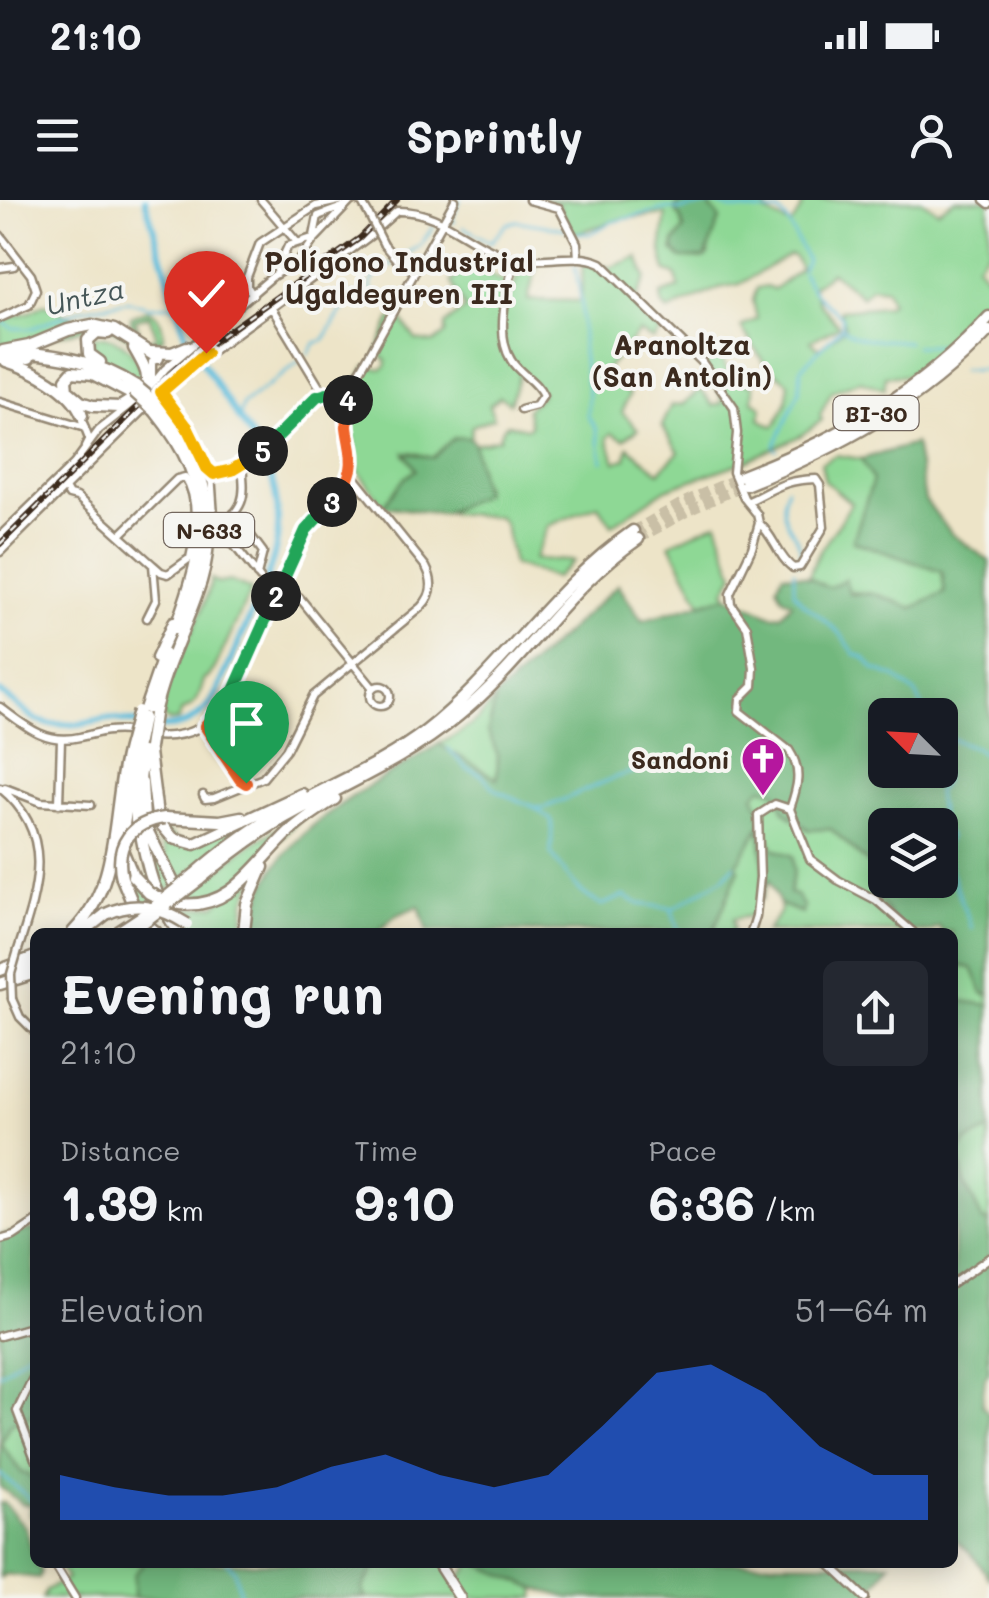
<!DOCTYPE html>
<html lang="en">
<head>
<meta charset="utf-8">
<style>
	:root { --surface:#171b24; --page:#242831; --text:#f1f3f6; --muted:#9ea1a6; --accent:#2563eb }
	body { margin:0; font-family:Mali,sans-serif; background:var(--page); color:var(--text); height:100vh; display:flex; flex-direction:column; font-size:38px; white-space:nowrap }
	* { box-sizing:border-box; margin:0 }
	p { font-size:32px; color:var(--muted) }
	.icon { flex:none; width:55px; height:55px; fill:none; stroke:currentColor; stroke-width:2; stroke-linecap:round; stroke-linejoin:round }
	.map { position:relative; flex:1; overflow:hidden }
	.side { position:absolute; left:30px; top:728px; width:928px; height:640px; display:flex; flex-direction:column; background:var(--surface); border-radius:15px; box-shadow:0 5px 25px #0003 }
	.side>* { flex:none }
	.needle { width:65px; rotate:294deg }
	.controls { position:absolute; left:868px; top:498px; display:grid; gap:20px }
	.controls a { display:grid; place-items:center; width:90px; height:90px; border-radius:15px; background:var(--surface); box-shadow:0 5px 25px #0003; font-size:50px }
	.pin { position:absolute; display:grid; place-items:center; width:85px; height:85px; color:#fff; margin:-102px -42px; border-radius:50% 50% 50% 0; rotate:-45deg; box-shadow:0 0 10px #0007 }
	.pin .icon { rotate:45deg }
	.km { position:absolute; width:50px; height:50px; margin:-25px; border-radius:50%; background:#222; color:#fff; font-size:28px; line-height:50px; text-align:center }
	.round { display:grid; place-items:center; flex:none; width:105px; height:105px; border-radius:15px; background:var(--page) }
	.overview { display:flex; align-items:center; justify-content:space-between; height:170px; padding:0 30px }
	h1 { font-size:55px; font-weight:700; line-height:75px }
	.stats { display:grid; grid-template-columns:repeat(3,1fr); gap:15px; height:170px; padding:10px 30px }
	.stats div { display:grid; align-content:center }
	.stats b { font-size:50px; font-weight:700 }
	.stats small { font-size:28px; font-weight:400 }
	.stats p { font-size:28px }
	.chart { height:280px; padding:20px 30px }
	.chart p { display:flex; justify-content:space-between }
	.chart svg { width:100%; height:180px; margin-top:10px; fill:var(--accent); opacity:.7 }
	.status { display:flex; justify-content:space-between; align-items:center; height:70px; padding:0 50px; background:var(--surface); direction:ltr }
	.status svg { height:28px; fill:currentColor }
	header { display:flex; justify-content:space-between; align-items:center; height:130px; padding:0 30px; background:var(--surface); font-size:45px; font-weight:700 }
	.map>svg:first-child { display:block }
	.green { fill:#8ed895; stroke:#64815a; stroke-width:2.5; fill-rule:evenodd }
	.forest { fill:#72b87e; stroke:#56714e; stroke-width:2.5; fill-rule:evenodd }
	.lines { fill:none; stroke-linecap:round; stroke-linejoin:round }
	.stream { stroke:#5dbddc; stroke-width:2.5 }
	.river { stroke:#5dbddc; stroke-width:6 }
	.highway-tunnel { stroke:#c9bfa6; stroke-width:10; stroke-dasharray:10 5; stroke-linecap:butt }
	.minor-casing { stroke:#948773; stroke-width:11 }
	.major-casing { stroke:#948773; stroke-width:14 }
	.highway-casing { stroke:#948773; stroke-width:15 }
	.minor { stroke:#fff; stroke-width:6 }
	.major { stroke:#fff; stroke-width:9 }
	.highway { stroke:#fff; stroke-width:10 }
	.rail-casing { stroke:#3b2a1e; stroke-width:6 }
	.rail { stroke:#f6f6f2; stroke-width:2.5; stroke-dasharray:8; stroke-linecap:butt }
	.minor-bridge-casing { stroke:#948773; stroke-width:11; stroke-linecap:butt }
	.highway-bridge-casing { stroke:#948773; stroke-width:15; stroke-linecap:butt }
	.minor-bridge { stroke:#fff; stroke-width:6 }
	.highway-bridge { stroke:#fff; stroke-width:10 }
	.split-1-casing { stroke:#fff; stroke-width:20 }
	.split-2-casing { stroke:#fff; stroke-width:20 }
	.split-3-casing { stroke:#fff; stroke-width:20 }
	.split-4-casing { stroke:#fff; stroke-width:20 }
	.split-5-casing { stroke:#fff; stroke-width:20 }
	.split-6-casing { stroke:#fff; stroke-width:20 }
	.split-7-casing { stroke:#fff; stroke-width:20 }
	.split-1 { stroke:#f0652b; stroke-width:12 }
	.split-2 { stroke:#22a559; stroke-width:12 }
	.split-3 { stroke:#22a559; stroke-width:12 }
	.split-4 { stroke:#f0652b; stroke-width:12 }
	.split-5 { stroke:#22a559; stroke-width:12 }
	.split-6 { stroke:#f5b400; stroke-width:12 }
	.split-7 { stroke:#f5b400; stroke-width:12 }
	.labels { text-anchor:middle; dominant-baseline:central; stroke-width:8; stroke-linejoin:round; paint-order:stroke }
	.shield { fill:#f6f6f2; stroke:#73675e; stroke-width:2.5 }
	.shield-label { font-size:22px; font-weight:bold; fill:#3b2a1e }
	.poi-label { font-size:25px; font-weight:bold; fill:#3b2a1e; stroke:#f6f6f2; text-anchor:end }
	.neighbourhood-label { font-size:28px; font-weight:bold; fill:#3b2a1e; stroke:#f6f6f2 }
	.water-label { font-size:28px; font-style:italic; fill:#455657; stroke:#f6f6f2 }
</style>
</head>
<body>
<div class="status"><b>21:10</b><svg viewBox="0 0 49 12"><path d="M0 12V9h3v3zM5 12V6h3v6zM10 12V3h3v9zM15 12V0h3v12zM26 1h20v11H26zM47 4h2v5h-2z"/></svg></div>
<header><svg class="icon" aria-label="menu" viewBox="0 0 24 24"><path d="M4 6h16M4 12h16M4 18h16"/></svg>Sprintly<svg class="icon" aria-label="person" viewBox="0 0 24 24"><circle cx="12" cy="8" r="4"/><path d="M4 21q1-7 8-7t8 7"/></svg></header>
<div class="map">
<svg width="989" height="1398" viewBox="0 0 989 1398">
	<rect width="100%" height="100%" fill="#f6f6f2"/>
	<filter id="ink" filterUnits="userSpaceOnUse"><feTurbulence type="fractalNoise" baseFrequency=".01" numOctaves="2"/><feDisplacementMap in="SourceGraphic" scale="20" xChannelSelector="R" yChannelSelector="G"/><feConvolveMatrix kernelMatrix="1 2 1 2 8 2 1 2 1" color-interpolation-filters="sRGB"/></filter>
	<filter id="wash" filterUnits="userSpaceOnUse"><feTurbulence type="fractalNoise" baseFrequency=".0048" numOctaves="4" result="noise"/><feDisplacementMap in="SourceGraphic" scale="40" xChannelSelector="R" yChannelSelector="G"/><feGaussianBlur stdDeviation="2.25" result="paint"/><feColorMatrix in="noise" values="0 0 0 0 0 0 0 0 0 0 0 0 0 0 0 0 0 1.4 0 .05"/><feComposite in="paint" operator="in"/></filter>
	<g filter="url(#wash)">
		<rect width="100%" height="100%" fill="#ede4c8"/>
		<path class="green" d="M543,0H683L674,9L681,18L684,29L674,42L673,50L679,57L702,59L708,55L710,41L720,21L711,10L710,4L704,0H772L765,12L791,25L803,6L796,0H921L938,11L954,0H989V49L977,64L989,79V110L920,169L905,176H886L884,189L860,181L832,192L820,215L822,220L800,236L746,261L666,289L612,325L598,305L548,326L534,359L573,361L555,378L513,365L505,325L499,317L448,313L484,288L477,270L474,244L499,239L502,228L508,224L527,228L531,226L527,209L542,194L519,173L510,203L500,196L489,205L494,218L472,226L470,238H454L432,258L412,252L405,255L415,265L416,270L405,278L383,306L358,271L351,226L355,186L366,166L381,169L386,166L387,161L377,151L391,119L402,120L416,140L433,143L445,134V125L465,109L451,81L472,67L506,82L503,94L511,96L520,63H537L528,100L581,101L583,58L609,68L638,57L646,78L635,102L643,118L661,131L653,140L639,132L607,168L608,173L630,194L622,212L638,229L624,239L612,233L608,238L615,262L626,259L628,247L659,272L679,252L662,226L672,205L684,204L701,189L714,206L723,203C723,192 707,178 703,165L720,155L734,182H745L754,186L753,201L762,208L760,219L772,226L776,224L786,204L789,183L765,164L741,127L757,119L753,100L757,88L766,86L774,89L801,69L794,56L789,55L740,84L719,88L668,111L662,105L661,94L679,88L676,75L666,72L661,50L666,14L621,19L577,33L570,30L558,4L542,2ZM832,72L862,97L871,87L886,89L891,102L886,106L840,110L845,128L819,148L811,141L839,126L819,103L812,87Z
			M45,104L75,119L92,118L123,126L137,133L143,142L157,137L149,115L135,120L138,128L131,124V117L148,110C160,115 163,125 163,138L152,146L160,155L102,124L30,142L0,146V120L30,112Z
			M94,136C124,136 141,156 142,184L96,156L90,150Z
			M836,255L861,259L873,280L853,341L942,372L945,393L913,408C901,404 886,396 873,394C849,391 828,393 809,377C817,347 838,330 851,303L825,281L821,263Z
			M717,322L734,374L725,391L727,396L701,404L670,344Z
			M211,379L219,383L230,381L251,390L215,468L208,478H205C199,493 200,505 182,511L178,520L170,521L164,518C156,481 206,420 211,379Z
			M496,497L488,531L498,555L497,580L439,544C464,532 481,520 496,497Z
			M762,587L776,592L784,611L808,630L831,629L869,664L882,670L875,692L902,732H766L781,711L780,704L801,713L789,694L794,671L793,656L774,649L760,625L764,617L754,596Z
			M304,596L226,644L150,704L135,703L125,681V664L153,699L143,627L173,679L154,622L184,645Z
			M311,608L226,694L180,703L239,652Z
			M759,627C766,657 769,691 751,716L733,719V732H713L739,670L735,667Z
			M257,670L245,701L243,732H202L171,711L215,705Z
			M953,764L972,768L983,793L989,795V805L953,801Z
			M989,930V1022L983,1021L965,984L958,956L967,941Z
			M35,1205V1283L28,1274L22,1273L0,1245L10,1223Z
			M377,1362L446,1363L459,1380L472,1363H482L481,1365L536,1389L535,1398H365L362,1389Z
			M63,1363H149L155,1391L152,1398H42L46,1390L67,1379L60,1366Z"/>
		<path class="forest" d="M683,0H704L720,19L705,58H682L674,51V43L684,29L681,18L674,9Z
			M461,237L470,238L474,244L483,294L442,314L383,306L405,278L416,270L405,252L433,258L451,240Z
			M915,244L925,300L952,334L989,361V795L983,793L972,768L953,764L952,732H942L939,727L929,732H902L874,692L882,670L869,664L831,629L809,630L784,611L776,592L762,587L754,596L765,617L760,625L774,649L793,656L794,671L789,693L796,695L804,707L802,713L780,704L769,680L762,700L764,667L759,628L736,666L739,669L713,732H427L419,706L397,715L377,732H256C252,639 373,586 439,544L497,579L498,555L488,532L496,497L618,385L642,421L727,396L772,416L781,415L792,403L782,397L777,386L783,374C790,375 801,374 808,377C827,384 822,394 845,379L850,394H875L913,408L945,393L942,372L853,341L873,280L861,259ZM885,515H940V570H885ZM885,625H940V680H885Z
			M956,800L989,805V930L967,941L958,956L965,984L983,1021L989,1022V1171L985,1178L982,1205L989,1214V1378L971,1353L953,1338V801Z
			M35,1029V1214L9,1225L1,1244L22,1273L28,1274L35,1283V1317L30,1315L31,1305L22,1304L0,1287V1035Z
			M0,1303H4L26,1328L35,1362L41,1371L39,1378L5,1374L0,1378Z
			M482,1362L890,1363L873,1388L876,1398H570L536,1389L480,1365Z
			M144,1363H377L362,1389L365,1398H134V1375Z"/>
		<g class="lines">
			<path class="stream" d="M455,22L451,21L460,0
				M463,27L491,42L507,24L516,21L565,29
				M577,33L589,34L612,22L668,8L680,10L714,4L731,9L779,12L787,20L807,60L802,70
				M401,57L420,46L433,27
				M575,66L582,106V153L589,194L588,216L597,229L602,261
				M803,73C812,95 825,102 842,117V127C858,144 886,138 908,142
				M1,120L12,128L30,129L83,109L129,101L150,107L170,105L180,110
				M915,146H945
				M308,154L315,143L323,141L352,94L372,96L371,83L382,68L393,64
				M962,171L989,169
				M240,218L243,205L299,162
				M774,246L799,193L801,168L842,127
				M775,249L777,250
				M786,275V276
				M787,287C786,293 783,299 783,305C782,328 809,341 798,363
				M794,370V392L802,402L840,433L855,454L865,458L874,469L895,477L916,494L927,515
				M940,535L976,548L989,557
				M946,540L941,555L944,581L937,592L942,627L949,637C938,653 966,709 972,729
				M448,548L466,568L482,575L497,591L534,607L552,621L551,654C571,677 572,690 602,705L624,696L639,704L671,708L679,732
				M535,607L544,608L616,577L655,565
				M672,709L723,678L735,665
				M0,1174L35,1147
				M0,1274L35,1303
				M227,1362L235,1371L241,1398"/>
			<path class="river" d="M145,0L187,140L266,259C292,334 273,365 243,433C232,457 223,483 210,505C192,524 176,530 150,526
				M0,492L36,520L48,524L78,525L108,519L138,523"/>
		</g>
	</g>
	<g filter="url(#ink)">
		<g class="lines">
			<path class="highway-tunnel" d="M633,331L684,302L742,276
				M638,339L688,311L745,285"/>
			<defs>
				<path id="minor" d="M261,0L296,41
					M355,0L362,3L369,15
					M529,0L559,8L577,43L578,58
					M984,0L989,4
					M379,27L397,11C444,10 471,48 514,58C542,64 574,51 601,63L702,162L734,208L737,233L733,272L744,298L757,314L759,323L752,348L730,394L731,404L747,427L754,468L753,486L740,499L739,511L789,550C803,571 797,588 790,609L810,659L838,680L876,700L913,732
					M0,35L31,75L36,90L29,105L0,118
					M314,36L318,16L345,6
					M384,45L397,60L415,72
					M515,58C508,87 494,133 511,160C519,174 536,180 543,196L536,206L521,210
					M0,68L14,66
					M277,70L288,46L312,38
					M253,95L247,86V77L260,43L316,6L344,0
					M271,107L323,193L349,199
					M204,135L273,76L300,60L313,41L352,0
					M148,185L152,177V162L159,158
					M146,192L165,169L206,134
					M161,193L190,232L211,273L215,331
					M0,202L85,228
					M83,213L82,221L89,239L85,247
					M211,273C254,284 292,211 323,193
					M65,288L69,295L77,297L153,365L156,400L147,418
					M747,302C775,289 782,280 816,279L820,285L824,327L800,367L793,368C778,357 774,336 759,323
					M234,313L263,352L257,375
					M215,331L216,336L234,345L260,378
					M216,331C244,306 246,302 242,265
					M121,334L177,279L185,277C199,299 196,333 190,358L168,374L161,372L153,365
					M0,336L74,264L99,230L137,200
					M0,352L178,176L374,33
					M280,387L299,397L373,488
					M370 496a10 10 0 1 1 20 0a10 10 0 1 1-20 0Z
					M0,507C25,526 46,545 80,537C97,533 110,529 127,531
					M205,525L242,580V587
					M153,536C186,539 214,526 231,497L300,341L314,320L343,290L352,275L353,258L346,219L355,180L455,0
					M0,588C57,634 37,691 18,750
					M5,588L41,602L91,605
					M203,595L205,599L214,598L263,578L286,550L313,496L421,407C433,395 434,382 426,367L352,275
					M59,604L61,539
					M751,732L756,716L760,677L758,615L775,604L790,609
					M12,799L20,817L35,832
					M0,1040L14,1036L35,1022
					M952,1084L989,1058
					M0,1136L35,1126
					M35,1174L17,1211L35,1259
					M53,1362L75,1398
					M827,1362L865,1398"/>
				<path id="major" d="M437,1362L460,1398"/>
				<path id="highway" d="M3,151L29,146L68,130L92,125L114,130L158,158
					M19,152C61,155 99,162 136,186
					M150,152L172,153L187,147
					M0,158H29
					M6,161C32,169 72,189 82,216
					M100,162L89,154L88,140L97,132L108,133
					M93,206L81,202L67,190L66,179L72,172L93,174L131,194
					M95,206L120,207C155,186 152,179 134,148
					M155,211C218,289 207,341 175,429
					M742,276C837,239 920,193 989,117
					M745,285C838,248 920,204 989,130
					M157,458L173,423
					M144,512L164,454
					M154,514C164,467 187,426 201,381C219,320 204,253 160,206
					M149,552L157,615
					M136,583V621
					M142,583L144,619
					M139,589L144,545
					M165,618L220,621L241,617
					M159,622L173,638L195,644L302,594
					M145,626L173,682
					M140,629C147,667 155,701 179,732
					M122,636L138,542
					M123,652L133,676
					M194,675C223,650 253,627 287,609C334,583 383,564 426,531C502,471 553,386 633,331
					M122,678L132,702
					M199,680C226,657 254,635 286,617C345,584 405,560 458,516C525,462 565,389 638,339
					M180,704C232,710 256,663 289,632C303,619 319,609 335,599
					M151,728L156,732
					M73,732C124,681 110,606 130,541
					M83,732L106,714
					M244,732L247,704L263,667
					M0,770L35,757
					M12,771L35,766
					M0,784L35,773"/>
			</defs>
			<use href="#minor" class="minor-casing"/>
			<use href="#major" class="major-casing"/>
			<use href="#highway" class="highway-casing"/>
			<use href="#minor" class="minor"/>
			<use href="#major" class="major"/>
			<use href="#highway" class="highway"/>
			<defs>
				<path id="rail" d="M0,344L179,166L360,38L397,0"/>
			</defs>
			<use href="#rail" class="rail-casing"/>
			<use href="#rail" class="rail"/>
			<defs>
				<path id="minor-bridge" d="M369,15L384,45
					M12,799L11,774L18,750"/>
				<path id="highway-bridge" d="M136,186L160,206
					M133,191L155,211
					M130,541L138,511
					M138,542L143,518
					M149,548L154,514
					M133,676L149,693L167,702
					M122,678C114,644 132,622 165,618
					M106,714C136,700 160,707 187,724
					M118,732L147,713L194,675
					M131,732L199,680"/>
			</defs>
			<use href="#minor-bridge" class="minor-bridge-casing"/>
			<use href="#highway-bridge" class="highway-bridge-casing"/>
			<use href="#minor-bridge" class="minor-bridge"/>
			<use href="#highway-bridge" class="highway-bridge"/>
		</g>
	</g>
	<g class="lines" filter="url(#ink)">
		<defs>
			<path id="split-1" d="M231,497L205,526L240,579L246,583"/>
			<path id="split-2" d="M231,497L276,396"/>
			<path id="split-3" d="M276,396L306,330L332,302"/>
			<path id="split-4" d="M332,302C371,259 339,245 348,200"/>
			<path id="split-5" d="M263,251L317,197L327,194L348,200"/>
			<path id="split-6" d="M187,227L207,268L214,274L232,270L263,251"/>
			<path id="split-7" d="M187,227L161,192L206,153"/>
		</defs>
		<use href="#split-1" class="split-1-casing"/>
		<use href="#split-2" class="split-2-casing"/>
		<use href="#split-3" class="split-3-casing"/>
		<use href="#split-4" class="split-4-casing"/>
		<use href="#split-5" class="split-5-casing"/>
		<use href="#split-6" class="split-6-casing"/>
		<use href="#split-7" class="split-7-casing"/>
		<use href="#split-1" class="split-1"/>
		<use href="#split-2" class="split-2"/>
		<use href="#split-3" class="split-3"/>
		<use href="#split-4" class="split-4"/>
		<use href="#split-5" class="split-5"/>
		<use href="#split-6" class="split-6"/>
		<use href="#split-7" class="split-7"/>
	</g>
	<defs>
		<symbol id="church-pin" viewBox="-11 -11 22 30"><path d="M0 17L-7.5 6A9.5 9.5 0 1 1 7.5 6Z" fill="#b5179e" stroke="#f6f6f2"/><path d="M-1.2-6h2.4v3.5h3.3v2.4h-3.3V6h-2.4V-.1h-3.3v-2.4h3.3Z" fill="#fff"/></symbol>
	</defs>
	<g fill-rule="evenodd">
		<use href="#church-pin" x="738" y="534" width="50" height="68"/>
	</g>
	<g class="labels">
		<g class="shield">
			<rect x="833.5" y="196" width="85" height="34" rx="8"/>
			<rect x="164" y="313" width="90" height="34" rx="8"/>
		</g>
		<g class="shield-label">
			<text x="876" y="213">BI-30</text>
			<text x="209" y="330">N-633</text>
		</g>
		<g class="poi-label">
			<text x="730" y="559">Sandoni</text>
		</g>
		<g class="neighbourhood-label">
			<text x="399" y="61">Polígono Industrial<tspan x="399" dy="32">Ugaldeguren III</tspan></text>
			<text x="682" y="144">Aranoltza<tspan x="682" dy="32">(San Antolin)</tspan></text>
		</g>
		<g class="water-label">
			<text transform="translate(85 96) rotate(-13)">Untza</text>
		</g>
	</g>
</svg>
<div class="controls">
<a><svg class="needle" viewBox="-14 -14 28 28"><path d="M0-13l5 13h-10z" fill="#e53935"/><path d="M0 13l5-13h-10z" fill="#9ea1a6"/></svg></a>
<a><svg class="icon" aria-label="layers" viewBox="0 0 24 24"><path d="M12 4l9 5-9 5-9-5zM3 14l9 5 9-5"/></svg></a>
</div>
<div class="pin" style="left:246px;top:583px;background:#1e9e55"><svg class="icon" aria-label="arrive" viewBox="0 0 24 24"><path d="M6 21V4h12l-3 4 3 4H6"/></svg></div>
<div class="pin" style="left:206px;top:153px;background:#d93025"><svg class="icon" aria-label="check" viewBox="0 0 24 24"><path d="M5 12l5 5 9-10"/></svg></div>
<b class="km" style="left:276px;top:396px">2</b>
<b class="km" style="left:332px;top:302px">3</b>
<b class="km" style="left:348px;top:200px">4</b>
<b class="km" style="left:263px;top:251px">5</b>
<section class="side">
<div class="overview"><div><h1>Evening run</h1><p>21:10</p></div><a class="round"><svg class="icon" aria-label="share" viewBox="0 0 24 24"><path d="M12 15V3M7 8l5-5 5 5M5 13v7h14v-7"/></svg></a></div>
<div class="stats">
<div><p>Distance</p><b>1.39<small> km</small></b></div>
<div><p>Time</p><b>9:10</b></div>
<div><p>Pace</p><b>6:36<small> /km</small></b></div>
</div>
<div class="chart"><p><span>Elevation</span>51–64 m</p>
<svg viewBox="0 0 160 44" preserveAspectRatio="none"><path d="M0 44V33L10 36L20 38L30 38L40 36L50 31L60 28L70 33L80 36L90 33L100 21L110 8L120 6L130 13L140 26L150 33L160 33V44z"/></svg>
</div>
</section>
</div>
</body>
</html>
